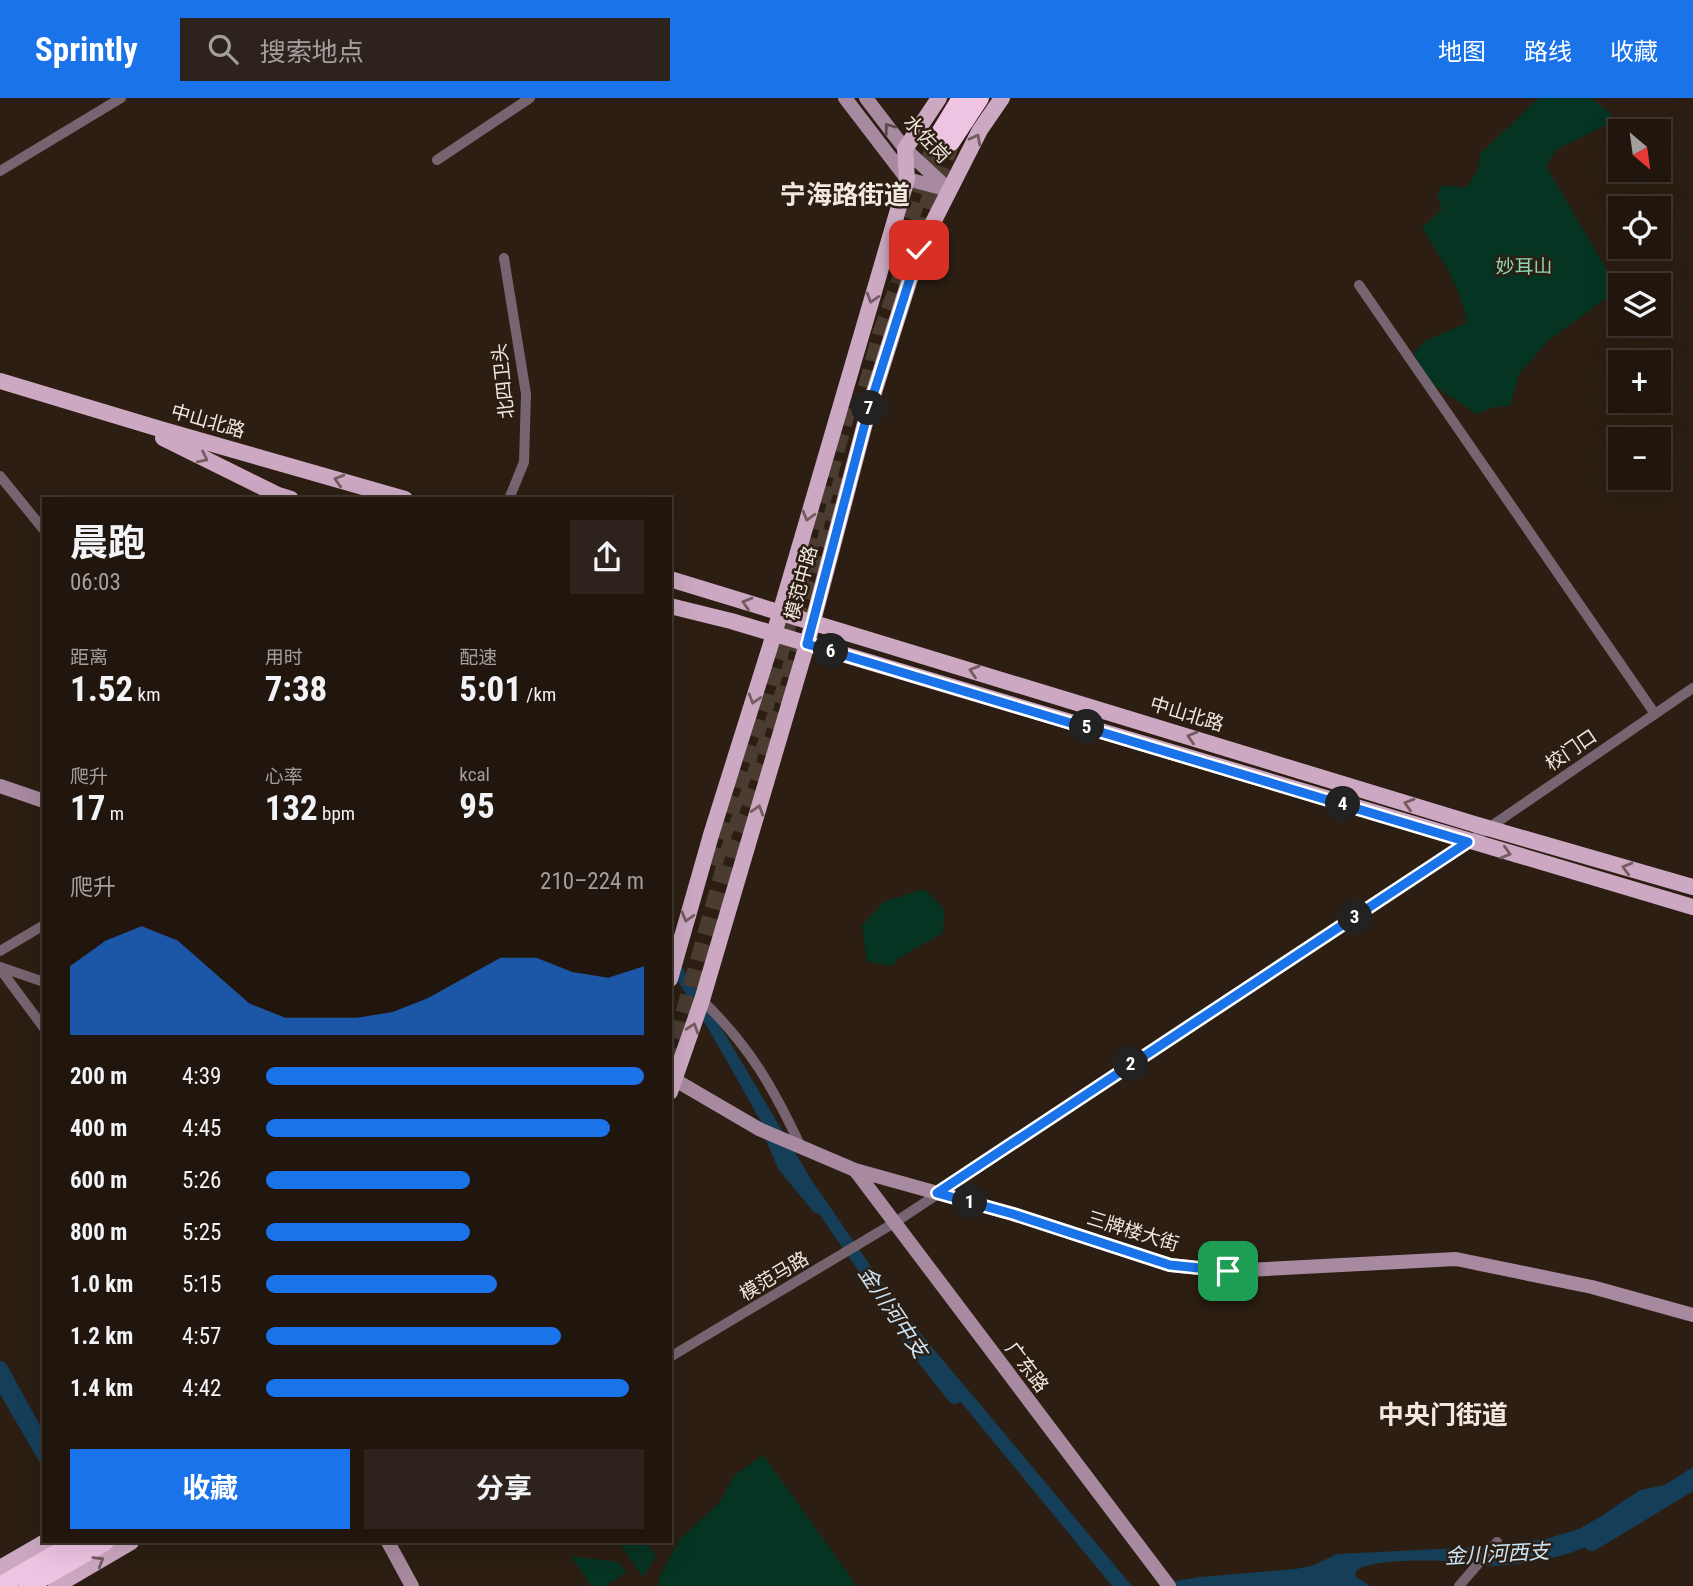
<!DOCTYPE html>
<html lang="zh">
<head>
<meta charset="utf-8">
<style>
	:root { --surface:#21160e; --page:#2d231c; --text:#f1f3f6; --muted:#a29f9e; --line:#3e352e; --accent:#1a73e8 }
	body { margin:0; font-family:"Roboto Condensed","Noto Sans SC",sans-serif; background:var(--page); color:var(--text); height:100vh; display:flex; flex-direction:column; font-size:26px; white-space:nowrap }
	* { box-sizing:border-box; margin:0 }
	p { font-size:23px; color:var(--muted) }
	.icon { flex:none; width:38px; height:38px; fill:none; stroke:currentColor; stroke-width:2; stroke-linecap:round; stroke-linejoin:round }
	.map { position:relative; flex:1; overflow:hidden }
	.panel { position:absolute; left:42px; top:399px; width:630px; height:1046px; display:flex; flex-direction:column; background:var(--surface); border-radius:0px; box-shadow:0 7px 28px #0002,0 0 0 2px var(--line) }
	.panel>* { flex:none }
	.needle { width:46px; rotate:151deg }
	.controls { position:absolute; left:1608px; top:21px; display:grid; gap:14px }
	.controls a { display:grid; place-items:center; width:63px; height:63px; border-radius:0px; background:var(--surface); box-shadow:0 7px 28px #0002,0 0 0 2px var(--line); font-size:35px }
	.pin { position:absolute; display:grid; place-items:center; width:60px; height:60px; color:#fff; margin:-30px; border-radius:14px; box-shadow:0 4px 10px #0006 }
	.km { position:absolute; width:35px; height:35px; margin:-18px; border-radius:50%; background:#222; color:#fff; font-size:19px; line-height:35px; text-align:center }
	.round { display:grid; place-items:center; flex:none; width:74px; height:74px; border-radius:0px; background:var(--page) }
	.head { display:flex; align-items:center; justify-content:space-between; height:119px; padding:0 28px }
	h1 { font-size:38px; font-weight:700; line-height:52px }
	.metrics { display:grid; grid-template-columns:repeat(3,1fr); gap:10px; height:119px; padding:7px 28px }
	.metrics div { display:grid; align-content:center }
	.metrics b { font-size:35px; font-weight:700 }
	.metrics small { font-size:19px; font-weight:400 }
	.metrics p { font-size:19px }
	.chart { height:196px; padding:14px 28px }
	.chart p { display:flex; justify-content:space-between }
	.chart svg { width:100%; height:126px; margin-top:7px; fill:var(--accent); opacity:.7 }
	.cta { display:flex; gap:14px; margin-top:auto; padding:14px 28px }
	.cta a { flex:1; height:80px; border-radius:0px; background:var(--accent); color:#fff; font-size:28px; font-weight:700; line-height:80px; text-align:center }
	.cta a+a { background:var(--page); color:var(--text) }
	ul { padding:0 28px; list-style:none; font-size:23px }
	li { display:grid; grid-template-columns:112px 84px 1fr; align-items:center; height:52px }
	li i { height:18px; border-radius:9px; background:var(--accent) }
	header { display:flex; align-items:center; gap:42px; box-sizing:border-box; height:98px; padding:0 35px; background:var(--accent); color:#fff }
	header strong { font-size:33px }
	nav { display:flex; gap:38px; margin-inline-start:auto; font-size:24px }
	.search { width:490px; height:63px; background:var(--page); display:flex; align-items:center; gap:18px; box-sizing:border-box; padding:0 24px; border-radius:0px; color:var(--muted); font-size:26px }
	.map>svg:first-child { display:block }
	.green { fill:#063423 }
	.water { fill:#153f59 }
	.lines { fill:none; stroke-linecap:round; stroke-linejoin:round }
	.river { stroke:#153f59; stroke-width:16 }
	.highway-tunnel { stroke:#4a3c31; stroke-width:18; stroke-dasharray:18 9; stroke-linecap:butt }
	.street { stroke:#766471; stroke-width:10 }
	.secondary { stroke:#a78a9f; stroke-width:14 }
	.primary { stroke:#cca8c2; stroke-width:16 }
	.highway { stroke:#efc3e2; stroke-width:18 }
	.oneway { stroke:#5d494a }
	.oneway2 { stroke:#745c61 }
	.route-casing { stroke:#fff; stroke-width:14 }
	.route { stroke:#1a73e8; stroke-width:9 }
	.labels { text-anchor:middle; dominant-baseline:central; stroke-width:5; stroke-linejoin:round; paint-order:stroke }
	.street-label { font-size:19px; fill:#f2e8e0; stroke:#2c1e12 }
	.park-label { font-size:19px; fill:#8ad9b3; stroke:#2c1e12 }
	.water-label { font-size:21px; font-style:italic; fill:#cbe5f8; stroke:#2c1e12 }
	.district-label { font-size:26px; font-weight:bold; fill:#f2e8e0; stroke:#2c1e12 }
</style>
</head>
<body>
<header>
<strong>Sprintly</strong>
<div class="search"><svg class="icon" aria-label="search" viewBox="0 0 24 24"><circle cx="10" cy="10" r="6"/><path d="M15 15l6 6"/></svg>搜索地点</div>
<nav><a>地图</a><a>路线</a><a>收藏</a></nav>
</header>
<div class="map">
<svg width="1693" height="1488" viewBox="0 0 1693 1488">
	<rect width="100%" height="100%" fill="#2c1e12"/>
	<path class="green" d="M1539,0H1591L1612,16L1609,25L1556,52L1546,68L1605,169L1615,194L1550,241L1519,276L1510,308L1494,309L1476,316L1419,277L1414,254L1425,243L1467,225C1461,189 1441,160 1422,130L1442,111L1437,99L1442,87L1466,90L1478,71L1480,56Z
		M924,791L944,811L943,835L900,859L891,868L867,863L862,827L884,804Z
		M763,1357L857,1488H658L660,1478L679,1442L719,1405L735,1377Z
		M627,1444H647L656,1458L643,1479L621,1447Z
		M571,1458L618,1464L626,1474L606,1488H591Z"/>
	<path class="water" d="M670,850L728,941L812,1083L901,1212L1132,1488H1112L887,1214L824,1123L756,1015L711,935L670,871Z
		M0,1272L44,1347V1372L0,1296Z
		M1693,1369V1387C1657,1404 1626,1428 1592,1446C1565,1460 1518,1468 1488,1468C1479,1468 1470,1465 1462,1464C1439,1462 1374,1460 1357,1472L1355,1478L1370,1488H1166L1176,1483L1200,1479L1295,1471L1312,1468L1337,1456L1481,1449L1546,1441L1579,1431L1600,1419L1640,1392L1665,1387Z"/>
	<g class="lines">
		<path class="river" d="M768,1027L786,1068L819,1108
			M911,1242L955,1298
			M0,1271L44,1351
			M1592,1445L1693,1384"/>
		<path class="highway-tunnel" d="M910,121L938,38
			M860,316L881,236L951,44
			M713,767L766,604L850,301
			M670,967L730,751L785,592L844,376"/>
		<path class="street" d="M437,62L530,0
			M0,73L121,0
			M504,160L526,296L524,364L509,401
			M1359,187L1655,616
			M0,378L44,432
			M0,853L44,827
			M0,869L44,884
			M0,871L44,930
			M702,902C750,949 773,989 801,1049
			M670,1259L894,1125L1468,744L1693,590
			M1459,1488L1497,1444"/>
		<path class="secondary" d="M845,0L907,81L949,92
			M866,0L905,51L948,91
			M0,688L44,703
			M670,979L759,1031L855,1072L1013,1116L1170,1167L1228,1173L1456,1161L1592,1189L1693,1217
			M855,1072L1169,1488
			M388,1444L412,1488"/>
		<path class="primary" d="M0,283L160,331L405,401
			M163,340L278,397L291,401
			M670,481L1474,726L1693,789
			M670,508L731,523L1693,809
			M670,881L711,737L774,536L907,81L905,51L939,0
			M670,994L702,902L807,546L869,310L919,152L980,32L1002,0
			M0,1470L45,1444
			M56,1488L131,1444"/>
		<path class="highway" d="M938,38L961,0
			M951,44L980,0
			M0,1488L76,1444
			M28,1488L105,1444"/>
	</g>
	<defs><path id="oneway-chevron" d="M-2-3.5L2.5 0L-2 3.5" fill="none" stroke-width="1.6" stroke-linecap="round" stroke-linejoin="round" transform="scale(1.75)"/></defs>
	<use class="oneway" href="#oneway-chevron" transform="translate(889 30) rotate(-127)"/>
	<g class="oneway2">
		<use href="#oneway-chevron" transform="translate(976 41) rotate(-62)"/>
		<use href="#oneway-chevron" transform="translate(872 200) rotate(107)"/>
		<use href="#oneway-chevron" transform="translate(203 360) rotate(26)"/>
		<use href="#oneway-chevron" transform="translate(339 382) rotate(-164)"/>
		<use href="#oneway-chevron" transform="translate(808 418) rotate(106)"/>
		<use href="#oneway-chevron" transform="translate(747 505) rotate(-163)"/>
		<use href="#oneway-chevron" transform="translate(974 573) rotate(-163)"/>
		<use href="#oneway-chevron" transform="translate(754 601) rotate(107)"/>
		<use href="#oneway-chevron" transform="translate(1192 639) rotate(-163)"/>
		<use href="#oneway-chevron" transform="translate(1409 706) rotate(-163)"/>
		<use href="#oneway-chevron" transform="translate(758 712) rotate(-73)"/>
		<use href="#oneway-chevron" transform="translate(1506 755) rotate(16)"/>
		<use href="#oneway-chevron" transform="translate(1627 770) rotate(-164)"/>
		<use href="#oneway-chevron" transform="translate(687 819) rotate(106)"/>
		<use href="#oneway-chevron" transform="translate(693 930) rotate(-72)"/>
		<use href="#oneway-chevron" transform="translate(99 1463) rotate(-31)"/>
	</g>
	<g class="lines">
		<defs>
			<path id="route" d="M919,152L869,310L807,546L1468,744L937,1095L1013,1116L1170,1167L1228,1173"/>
		</defs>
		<use href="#route" class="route-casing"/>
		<use href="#route" class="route"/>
	</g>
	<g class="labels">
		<g class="street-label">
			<text transform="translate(927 41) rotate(47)">水佐岗</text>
			<text transform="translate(503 283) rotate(-96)">北四卫头</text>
			<text transform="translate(208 323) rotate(16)">中山北路</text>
			<text transform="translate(801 485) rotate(-75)">模范中路</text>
			<text transform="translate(1187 616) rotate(17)">中山北路</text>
			<text transform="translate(1571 652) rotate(-34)">校门口</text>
			<text transform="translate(1133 1133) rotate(17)">三牌楼大街</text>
			<text transform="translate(774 1178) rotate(-31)">模范马路</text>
			<text transform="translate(1027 1269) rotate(53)">广东路</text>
		</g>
		<g class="park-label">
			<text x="1524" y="168">妙耳山</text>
		</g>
		<g class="water-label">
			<text transform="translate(893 1214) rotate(56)">金川河中支</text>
			<text transform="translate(1497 1456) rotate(-3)">金川河西支</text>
		</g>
		<g class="district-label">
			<text x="845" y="97">宁海路街道</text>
			<text x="1443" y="1317">中央门街道</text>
		</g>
	</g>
</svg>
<div class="controls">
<a><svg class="needle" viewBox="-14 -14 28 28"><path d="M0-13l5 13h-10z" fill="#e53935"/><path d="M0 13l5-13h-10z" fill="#a29f9e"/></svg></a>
<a><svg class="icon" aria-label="locate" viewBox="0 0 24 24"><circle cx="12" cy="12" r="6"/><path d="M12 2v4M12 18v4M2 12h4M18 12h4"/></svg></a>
<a><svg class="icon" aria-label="layers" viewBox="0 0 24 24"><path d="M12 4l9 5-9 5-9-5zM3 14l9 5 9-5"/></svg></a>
<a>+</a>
<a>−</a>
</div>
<div class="pin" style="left:1228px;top:1173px;background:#1e9e55"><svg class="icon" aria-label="arrive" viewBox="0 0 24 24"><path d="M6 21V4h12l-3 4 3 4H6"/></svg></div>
<div class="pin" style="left:919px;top:152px;background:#d93025"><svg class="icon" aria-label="check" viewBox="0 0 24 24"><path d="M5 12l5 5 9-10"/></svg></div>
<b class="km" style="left:970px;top:1104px">1</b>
<b class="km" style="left:1131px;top:966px">2</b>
<b class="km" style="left:1355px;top:819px">3</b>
<b class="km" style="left:1343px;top:706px">4</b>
<b class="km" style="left:1087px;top:629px">5</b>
<b class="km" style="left:831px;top:553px">6</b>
<b class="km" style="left:869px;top:310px">7</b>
<section class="panel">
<div class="head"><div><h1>晨跑</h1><p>06:03</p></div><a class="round"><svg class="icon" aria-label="share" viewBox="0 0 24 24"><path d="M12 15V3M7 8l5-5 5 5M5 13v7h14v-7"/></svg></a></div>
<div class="metrics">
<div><p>距离</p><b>1.52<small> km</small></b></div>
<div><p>用时</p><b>7:38</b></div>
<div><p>配速</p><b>5:01<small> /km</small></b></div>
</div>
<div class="metrics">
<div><p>爬升</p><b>17<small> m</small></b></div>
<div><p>心率</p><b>132<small> bpm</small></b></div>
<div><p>kcal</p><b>95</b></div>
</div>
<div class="chart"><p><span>爬升</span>210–224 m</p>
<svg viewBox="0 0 160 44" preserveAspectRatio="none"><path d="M0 44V20L10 11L20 6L30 11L40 22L50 33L60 38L70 38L80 38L90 36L100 31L110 24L120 17L130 17L140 22L150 24L160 20V44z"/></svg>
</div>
<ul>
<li><b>200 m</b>4:39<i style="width:100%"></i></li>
<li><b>400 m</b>4:45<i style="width:91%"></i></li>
<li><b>600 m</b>5:26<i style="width:54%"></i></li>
<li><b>800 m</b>5:25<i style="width:54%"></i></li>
<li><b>1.0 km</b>5:15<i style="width:61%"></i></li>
<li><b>1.2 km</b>4:57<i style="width:78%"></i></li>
<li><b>1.4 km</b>4:42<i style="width:96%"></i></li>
</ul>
<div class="cta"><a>收藏</a><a>分享</a></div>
</section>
</div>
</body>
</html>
